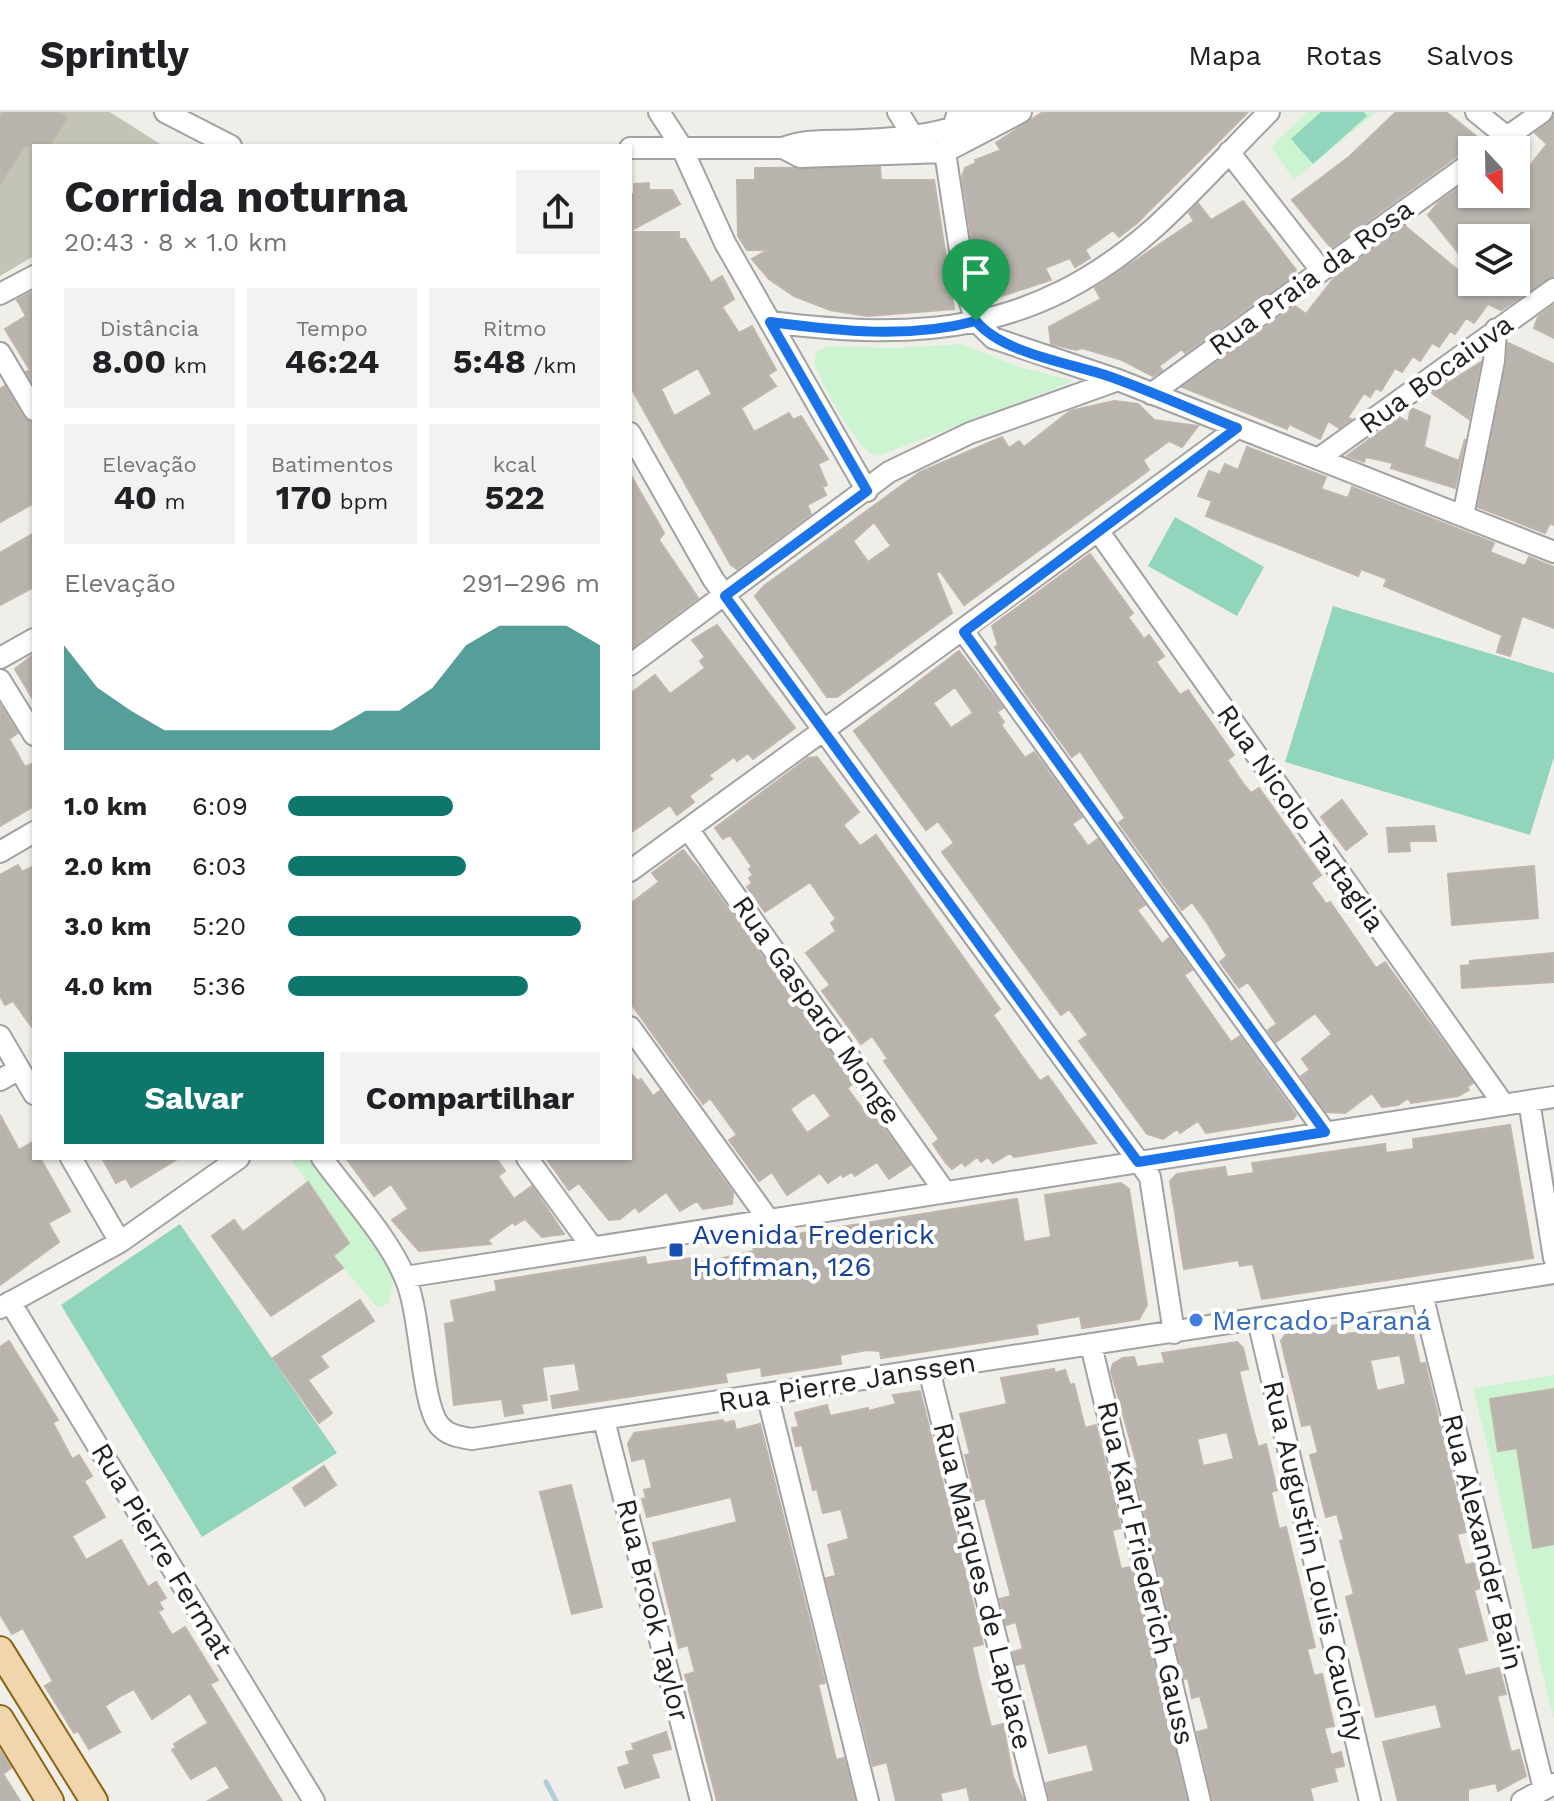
<!DOCTYPE html>
<html lang="pt">
<head>
<meta charset="utf-8">
<style>
	:root { --surface:#fff; --page:#f2f2f2; --text:#202124; --muted:#757577; --line:#e0e0e0; --accent:#0f766e }
	body { margin:0; font-family:"Work Sans",sans-serif; background:var(--page); color:var(--text); height:100vh; display:flex; flex-direction:column; font-size:30px; white-space:nowrap }
	* { box-sizing:border-box; margin:0 }
	p { font-size:26px; color:var(--muted) }
	.icon { flex:none; width:44px; height:44px; fill:none; stroke:currentColor; stroke-width:2; stroke-linecap:round; stroke-linejoin:round }
	.map { position:relative; flex:1; overflow:hidden }
	.sheet { position:absolute; left:32px; top:32px; width:600px; height:1016px; display:flex; flex-direction:column; background:var(--surface); border-radius:0px; box-shadow:0 2px 6px #0004 }
	.sheet>* { flex:none }
	.needle { width:52px; rotate:158deg }
	.fabs { position:absolute; left:1458px; top:24px; display:grid; gap:16px }
	.fabs a { display:grid; place-items:center; width:72px; height:72px; border-radius:0px; background:var(--surface); box-shadow:0 2px 6px #0004; font-size:40px }
	.pin { position:absolute; display:grid; place-items:center; width:68px; height:68px; color:#fff; margin:-82px -34px; border-radius:50% 50% 50% 0; rotate:-45deg; box-shadow:0 0 8px #0007 }
	.pin .icon { rotate:45deg }
	.round { display:grid; place-items:center; flex:none; width:84px; height:84px; border-radius:0px; background:var(--page) }
	.headline { display:flex; align-items:center; justify-content:space-between; height:136px; padding:0 32px }
	h1 { font-size:44px; font-weight:700; line-height:60px }
	.stats { display:grid; grid-template-columns:repeat(3,1fr); gap:12px; height:136px; padding:8px 32px }
	.stats div { display:grid; align-content:center; border-radius:0px; background:var(--page); text-align:center }
	.stats b { font-size:34px; font-weight:700 }
	.stats small { font-size:22px; font-weight:400 }
	.stats p { font-size:22px }
	.chart { height:224px; padding:16px 32px }
	.chart p { display:flex; justify-content:space-between }
	.chart svg { width:100%; height:144px; margin-top:8px; fill:var(--accent); opacity:.7 }
	.action { display:flex; gap:16px; margin-top:auto; padding:16px 32px }
	.action a { flex:1; height:92px; border-radius:0px; background:var(--accent); color:#fff; font-size:32px; font-weight:700; line-height:92px; text-align:center }
	.action a+a { background:var(--page); color:var(--text) }
	ul { padding:0 32px; list-style:none; font-size:26px }
	li { display:grid; grid-template-columns:128px 96px 1fr; align-items:center; height:60px }
	li i { height:20px; border-radius:10px; background:var(--accent) }
	header { display:flex; align-items:center; gap:48px; box-sizing:border-box; height:112px; padding:0 40px; background:var(--surface); border-bottom:2px solid var(--line) }
	header strong { font-size:38px }
	nav { display:flex; gap:44px; margin-inline-start:auto; font-size:28px }
	.map>svg:first-child { display:block }
	.construction { fill:#c3c4b5 }
	.park { fill:#ccf4d0 }
	.pitch { fill:#91d5bc }
	.lines { fill:none; stroke-linecap:round; stroke-linejoin:round }
	.stream { stroke:#afced8; stroke-width:5 }
	.building { fill:#b9b3ae; stroke:#c0b5ad; stroke-width:2; fill-rule:evenodd }
	.minor-casing { stroke:#a2a2a2; stroke-width:24 }
	.major-casing { stroke:#8b6513; stroke-width:30 }
	.minor { stroke:#fff; stroke-width:20 }
	.major { stroke:#f1d5ac; stroke-width:26 }
	.route-casing { stroke:#fff; stroke-width:16 }
	.route { stroke:#1a73e8; stroke-width:10 }
	.transit-dot { fill:#1a4fb4; stroke:#fff; stroke-width:3 }
	.shop-dot { fill:#3f7fe0; stroke:#fff; stroke-width:3 }
	.labels { text-anchor:middle; dominant-baseline:central; stroke-width:8; stroke-linejoin:round; paint-order:stroke }
	.street-label { font-size:28px; fill:#212121; stroke:#fff }
	.transit-label { font-size:28px; fill:#164399; stroke:#fff; text-anchor:start }
	.shop-label { font-size:28px; fill:#366cbe; stroke:#fff; text-anchor:start }
</style>
</head>
<body>
<header>
<strong>Sprintly</strong>
<nav><a>Mapa</a><a>Rotas</a><a>Salvos</a></nav>
</header>
<div class="map">
<svg width="1554" height="1689" viewBox="0 0 1554 1689">
	<rect width="100%" height="100%" fill="#f0eee9"/>
	<path class="construction" d="M0,0H110L163,34H34V144L0,164Z"/>
	<path class="park" d="M1307,0H1376L1294,68L1271,35Z
		M962,232L1020,255L1074,269L878,344C858,342 821,270 814,251L816,240L828,234L894,236Z
		M290,1046H322L395,1147L390,1191L378,1196L333,1144L349,1131Z
		M1554,1263V1608L1473,1276Z"/>
	<path class="pitch" d="M1321,0H1364L1367,4L1313,52L1291,27Z
		M1175,405L1264,455L1237,504L1148,454Z
		M1333,494L1554,561V645L1530,723L1285,650Z
		M180,1112L337,1341L202,1425L61,1193Z"/>
	<g class="lines">
		<path class="stream" d="M546,1670L556,1689"/>
	</g>
	<path class="building" d="M3,0H58L67,6L49,34H25L0,72V5Z
		M1043,0H1248L1137,111L1119,125L1113,118L1085,138L1090,146L1075,155L1070,146L1045,156L1051,168L986,189L978,171L962,65L965,56L976,51L975,48L1001,38L996,31Z
		M1396,0H1446L1476,24L1469,30L1476,37L1464,39L1331,136L1292,88L1350,44Z
		M1554,5V164L1501,198L1488,192L1474,211L1466,206L1455,222L1450,219L1439,235L1432,231L1420,249L1413,244L1402,260L1395,256L1381,279L1376,276L1370,285L1364,281L1348,305L1351,307L1339,316L1328,309L1320,327L1289,312L1287,317L1182,275L1295,194L1306,202L1334,166L1405,114L1472,170H1516V126H1472V158L1428,103L1438,91L1472,66V82H1516V59L1522,52L1528,56L1547,32L1535,21Z
		M880,55L881,68H934L954,197L867,204L830,198L794,184L769,167L752,147L768,138H747L738,124L737,68H755V56Z
		M649,71V78H672L680,92L630,119V82H634V72Z
		M1243,89L1296,158L1294,163L1185,241L1182,237L1159,254L1162,258L1153,264L1122,248L1082,236L1076,238L1051,232L1049,215L1101,187L1095,176L1194,109L1189,101L1198,91L1211,108Z
		M630,120H679V127H685L711,171L722,164L734,187L722,195L739,221L752,214L776,258L768,263L776,274L741,296L754,320L789,301L793,308L801,304L828,347L818,352L827,373L822,375L826,383L807,393L811,402L737,457L731,453L630,274ZM698,256L712,282L674,304L661,277Z
		M34,179V273L26,260L30,258L5,217L26,204L17,188Z
		M1554,193V226L1534,216L1538,205Z
		M1508,231L1554,252V413L1550,411L1545,421L1478,395Z
		M1481,250L1469,307L1432,281Z
		M5,274L23,305L34,311V391L0,410V277Z
		M1114,289L1138,292L1154,308L1198,314L1182,335L1169,329L1143,348L1149,358L964,493L940,459L936,461L952,501L837,585H827L755,484L764,474L920,360L1002,325L1009,336L1019,329L1024,335L1070,299ZM874,410L891,434L868,450L853,429Z
		M1411,296L1430,304L1424,335L1459,349L1465,327L1455,376L1391,356L1393,351L1366,345L1364,350L1347,344L1399,305L1408,310Z
		M1247,335L1326,365L1321,377L1348,386L1352,375L1494,431L1490,440L1525,454L1529,445L1554,455V516L1522,504L1510,544L1497,540L1502,523L1384,474L1387,467L1361,457L1358,464L1206,404L1212,389L1198,384L1209,359L1220,363L1225,352L1238,358Z
		M630,362L664,421L659,428L698,486L630,537Z
		M34,421V475L0,493V441Z
		M1090,442L1133,501L1128,505L1144,527L1149,523L1164,544L1156,550L1180,583L1188,578L1234,643L1227,648L1244,673L1251,681L1259,676L1321,763L1311,771L1326,792L1330,790L1376,856L1385,850L1473,971L1467,975L1469,978L1458,984L1411,991L1408,986L1398,993L1382,995L1372,981L1345,1001L1326,1000L1301,964L1310,958L1302,947L1332,922L1315,901L1276,930L1268,918L1277,912L1248,870L1239,876L1220,850L1227,844L1208,812L1192,790L1182,798L1119,711L1125,706L1080,639L1072,645L1024,579L995,535L998,533L992,514Z
		M717,513L795,616L753,647L748,641L737,649L734,645L709,663L712,667L689,684L694,690L677,703L670,693L630,721V582L655,563L670,582L705,556L700,549L705,545L692,528Z
		M959,539L1003,596L997,600L1004,610L1001,613L1025,646L1034,640L1082,705L1072,712L1088,734L1098,727L1145,793L1137,798L1162,832L1169,826L1192,858L1184,863L1231,930L1240,924L1296,1003L1293,1007L1206,1021L1198,1009L1180,1021L1177,1017L1163,1027L1147,1022L1079,929L1088,923L1069,897L1061,903L942,740L954,731L938,709L926,718L854,619ZM955,575L973,601L951,616L933,591Z
		M34,542V589L15,557Z
		M0,593L18,621L9,627L25,655L34,651V694L0,714Z
		M817,645L859,700L843,713L860,734L876,723L1000,897L993,903L1024,947L1040,969L1048,964L1096,1031L1014,1045L1010,1041L993,1051L988,1045L981,1050L977,1045L965,1054L962,1050L952,1057L946,1051L933,1032L939,1027L884,949L888,947L872,924L861,932L822,879L830,873L806,841L836,819L831,811L836,807L810,770L765,800L747,775L752,771L749,766L753,763L749,757L752,755L730,723L723,727L715,716L808,646Z
		M1342,688L1367,722L1346,738L1321,705Z
		M1434,714L1436,729H1409L1410,739L1389,740L1387,716Z
		M683,738L705,764L853,972L847,976L871,1008L876,1005L910,1053L889,1067L877,1050L855,1064L852,1060L843,1065L841,1062L828,1071L820,1061L787,1083L772,1060L759,1069L729,1028L737,1023L710,986L703,992L630,890V792L659,770L652,761ZM814,980L831,1004L807,1021L790,997Z
		M18,753L22,760L34,754V918L13,889L5,893L0,884V763Z
		M1534,754L1538,806L1452,813L1448,762Z
		M1554,841V870L1462,876L1461,854L1470,853V849Z
		M630,961L638,969L641,967L653,984L660,979L733,1081L732,1092L703,1097L697,1089L680,1099L666,1080L639,1100L635,1095L620,1107L609,1108L579,1071L569,1078L546,1046H630Z
		M0,1003L19,1038L34,1029V1046H40L70,1099L48,1111L59,1130L0,1173Z
		M1510,1013L1533,1146L1262,1187L1253,1152L1240,1154L1238,1148L1184,1157L1170,1069L1177,1062L1225,1055L1227,1065L1254,1061L1252,1051L1385,1032L1386,1041L1414,1037L1413,1027Z
		M102,1046H179L131,1075L126,1066L116,1071Z
		M346,1046H496L505,1059L498,1064L514,1087L532,1074L564,1122L542,1125L525,1107L515,1113L513,1110L488,1128L491,1132L419,1139L392,1108L408,1097L391,1072L374,1084Z
		M308,1070L349,1131L333,1144L343,1156L271,1204L212,1124L234,1108L243,1120Z
		M1121,1071L1129,1077L1147,1193L1139,1207L1082,1216L1080,1204L1036,1212L1038,1222L881,1246L880,1239L867,1238L840,1243L841,1252L762,1264L761,1255L725,1261L727,1270L553,1296L551,1284L580,1279L575,1251L542,1255L547,1288L521,1292L523,1301L505,1304L502,1287L454,1293L445,1212L455,1210L451,1189L497,1179L495,1169L645,1145L647,1153L700,1145L701,1151L754,1139L752,1129L1017,1087L1024,1130L1051,1125L1045,1083Z
		M360,1188L374,1209L320,1244L328,1255L308,1268L332,1301L319,1311L273,1246Z
		M1344,1212L1346,1222L1411,1214L1420,1252L1425,1251L1466,1420L1457,1422L1465,1453L1474,1451L1480,1476L1474,1478L1487,1528L1457,1536L1465,1564L1499,1556L1506,1582L1497,1584L1511,1640L1519,1638L1526,1664L1498,1679L1496,1671L1468,1677V1689H1398L1383,1630L1442,1616L1436,1592L1376,1605L1346,1485L1354,1482L1340,1429L1344,1428L1337,1402L1326,1405L1310,1343L1318,1341L1311,1312L1302,1314L1281,1229L1287,1220ZM1400,1243L1406,1272L1377,1279L1370,1248Z
		M9,1229L58,1308L53,1311L72,1347L79,1343L92,1364L84,1369L105,1405L72,1424L86,1448L121,1428L148,1475L156,1470L166,1486L159,1490L163,1497L158,1500L172,1523L185,1515L218,1568L210,1572L282,1689H208L230,1676L216,1653L191,1667L172,1638L176,1635L174,1632L208,1611L190,1581L152,1607L134,1577L122,1583L105,1594L120,1620L89,1637L78,1619L74,1621L45,1574L53,1569L23,1516L12,1522L0,1502V1235Z
		M1237,1230L1243,1236L1248,1257L1239,1259L1249,1301L1258,1335L1266,1332L1277,1378L1271,1380L1279,1417L1286,1415L1315,1535L1307,1537L1314,1564L1322,1562L1334,1614L1324,1616L1331,1643L1341,1640L1344,1654L1334,1656L1337,1669L1310,1676L1313,1689H1213L1197,1620L1209,1617L1200,1584L1192,1586L1188,1566L1184,1567L1134,1357L1138,1356L1111,1259L1113,1252L1123,1246L1134,1245L1137,1255L1165,1251L1162,1241ZM1227,1320L1234,1347L1203,1354L1197,1327Z
		M1054,1257L1055,1261L1065,1258L1070,1273L1074,1272L1085,1316L1096,1313L1121,1416L1112,1418L1121,1457L1131,1455L1187,1689H1050L1046,1671L1094,1659L1087,1632L1049,1641L1025,1551L1016,1553L1013,1540L1023,1537L1016,1510L1006,1513L1000,1487L1011,1484L985,1386L976,1389L965,1343L970,1342L960,1302L1007,1292L1001,1266Z
		M1554,1277V1432L1533,1436L1517,1336L1498,1339L1490,1287Z
		M920,1279L983,1532L972,1535L978,1563L991,1615L1003,1612L1013,1665L1024,1689H970L967,1675L940,1681L942,1689H896L887,1650L873,1654L826,1466L836,1464L828,1433L849,1427L841,1397L823,1401L817,1377L813,1378L802,1333L796,1334L792,1316L799,1315L795,1301L827,1293L830,1304L868,1296V1299L896,1292L893,1283Z
		M723,1308L724,1311L734,1309L736,1318L760,1312L825,1571L818,1572L836,1648L844,1646L855,1689H717L685,1563L695,1560L688,1533L679,1536L653,1431L737,1410L731,1385L647,1405L642,1387L646,1386L644,1378L652,1376L645,1346L632,1349L628,1332L634,1321Z
		M324,1354L336,1373L305,1394L293,1376Z
		M571,1373L602,1495L572,1502L540,1380Z
		M666,1620L671,1637L651,1642L659,1665L625,1676L618,1656L630,1652L626,1640L634,1638L632,1632Z
		M0,1638L11,1656L3,1662L20,1689H0Z"/>
	<g class="lines">
		<defs>
			<path id="minor" d="M165,0L231,34
				M659,0L681,34L725,131L867,379
				M898,0L913,24
				M958,0L945,40L966,178L976,209L993,226L1118,268L1554,440
				M1476,0L1507,25
				M630,36H783C809,26 835,30 863,28C905,26 953,22 990,0
				M783,36L800,45L945,40L1021,0
				M1489,38L1542,0
				M1229,40L1321,158
				M0,182L34,164
				M770,210C920,229 1033,222 1153,117C1193,81 1230,39 1269,0
				M0,241L34,298
				M1151,282L1472,50
				M630,321L713,467L1150,1065L1174,1221
				M1318,347L1554,177
				M1463,404L1494,249L1496,217
				M1099,420L1504,993
				M964,520L1325,1020
				M0,546L34,527
				M630,553L889,360L970,321L1118,268
				M0,568L34,623
				M688,717L945,1080
				M0,740L34,720
				M630,759C832,611 1036,466 1237,316
				M630,915L768,1107
				M0,924L34,982
				M0,968L19,957
				M1529,989L1554,1146
				M71,1046L120,1130
				M322,1046C348,1082 390,1127 406,1168C421,1203 421,1290 439,1313C447,1323 459,1325 472,1327L1554,1161
				M527,1046L592,1135
				M405,1165L1554,985
				M1422,1182L1544,1677
				M10,1190L314,1689
				M0,1196L120,1130L239,1046
				M1258,1208L1370,1689
				M1091,1233L1200,1689
				M929,1258L1037,1689
				M767,1282L868,1689
				M604,1308L701,1689
				M1522,1689L1554,1672"/>
			<path id="major" d="M0,1538L94,1689
				M0,1607L50,1689"/>
		</defs>
		<use href="#minor" class="minor-casing"/>
		<use href="#major" class="major-casing"/>
		<use href="#minor" class="minor"/>
		<use href="#major" class="major"/>
	</g>
	<g class="lines">
		<defs>
			<path id="route" d="M976,209C1003,242 1071,251 1111,265C1153,280 1195,299 1237,316L964,520L1325,1020L1138,1050L725,484L867,379L770,210C839,219 908,227 976,209Z"/>
		</defs>
		<use href="#route" class="route-casing"/>
		<use href="#route" class="route"/>
	</g>
	<rect class="transit-dot" x="668" y="1130" width="16" height="16" rx="4"/>
	<circle class="shop-dot" cx="1196" cy="1208" r="8"/>
	<g class="labels">
		<g class="street-label">
			<text transform="translate(1311 165) rotate(-36)">Rua Praia da Rosa</text>
			<text transform="translate(1436 262) rotate(-36)">Rua Bocaiuva</text>
			<text transform="translate(1301 706) rotate(55)">Rua Nicolo Tartaglia</text>
			<text transform="translate(817 898) rotate(55)">Rua Gaspard Monge</text>
			<text transform="translate(847 1270) rotate(-9)">Rua Pierre Janssen</text>
			<text transform="translate(1483 1430) rotate(76)">Rua Alexander Bain</text>
			<text transform="translate(162 1439) rotate(59)">Rua Pierre Fermat</text>
			<text transform="translate(1314 1449) rotate(77)">Rua Augustin Louis Cauchy</text>
			<text transform="translate(1146 1461) rotate(77)">Rua Karl Friederich Gauss</text>
			<text transform="translate(983 1474) rotate(76)">Rua Marques de Laplace</text>
			<text transform="translate(653 1498) rotate(76)">Rua Brook Taylor</text>
		</g>
		<g class="transit-label">
			<text x="692" y="1122">Avenida Frederick<tspan x="692" dy="32">Hoffman, 126</tspan></text>
		</g>
		<g class="shop-label">
			<text x="1212" y="1208">Mercado Paraná</text>
		</g>
	</g>
</svg>
<div class="fabs">
<a><svg class="needle" viewBox="-14 -14 28 28"><path d="M0-13l5 13h-10z" fill="#e53935"/><path d="M0 13l5-13h-10z" fill="#757577"/></svg></a>
<a><svg class="icon" aria-label="layers" viewBox="0 0 24 24"><path d="M12 4l9 5-9 5-9-5zM3 14l9 5 9-5"/></svg></a>
</div>
<div class="pin" style="left:976px;top:209px;background:#1e9e55"><svg class="icon" aria-label="arrive" viewBox="0 0 24 24"><path d="M6 21V4h12l-3 4 3 4H6"/></svg></div>
<section class="sheet">
<div class="headline"><div><h1>Corrida noturna</h1><p>20:43 · 8 × 1.0 km</p></div><a class="round"><svg class="icon" aria-label="share" viewBox="0 0 24 24"><path d="M12 15V3M7 8l5-5 5 5M5 13v7h14v-7"/></svg></a></div>
<div class="stats">
<div><p>Distância</p><b>8.00<small> km</small></b></div>
<div><p>Tempo</p><b>46:24</b></div>
<div><p>Ritmo</p><b>5:48<small> /km</small></b></div>
</div>
<div class="stats">
<div><p>Elevação</p><b>40<small> m</small></b></div>
<div><p>Batimentos</p><b>170<small> bpm</small></b></div>
<div><p>kcal</p><b>522</b></div>
</div>
<div class="chart"><p><span>Elevação</span>291–296 m</p>
<svg viewBox="0 0 160 44" preserveAspectRatio="none"><path d="M0 44V12L10 25L20 32L30 38L40 38L50 38L60 38L70 38L80 38L90 32L100 32L110 25L120 12L130 6L140 6L150 6L160 12V44z"/></svg>
</div>
<ul>
<li><b>1.0 km</b>6:09<i style="width:53%"></i></li>
<li><b>2.0 km</b>6:03<i style="width:57%"></i></li>
<li><b>3.0 km</b>5:20<i style="width:94%"></i></li>
<li><b>4.0 km</b>5:36<i style="width:77%"></i></li>
</ul>
<div class="action"><a>Salvar</a><a>Compartilhar</a></div>
</section>
</div>
</body>
</html>
